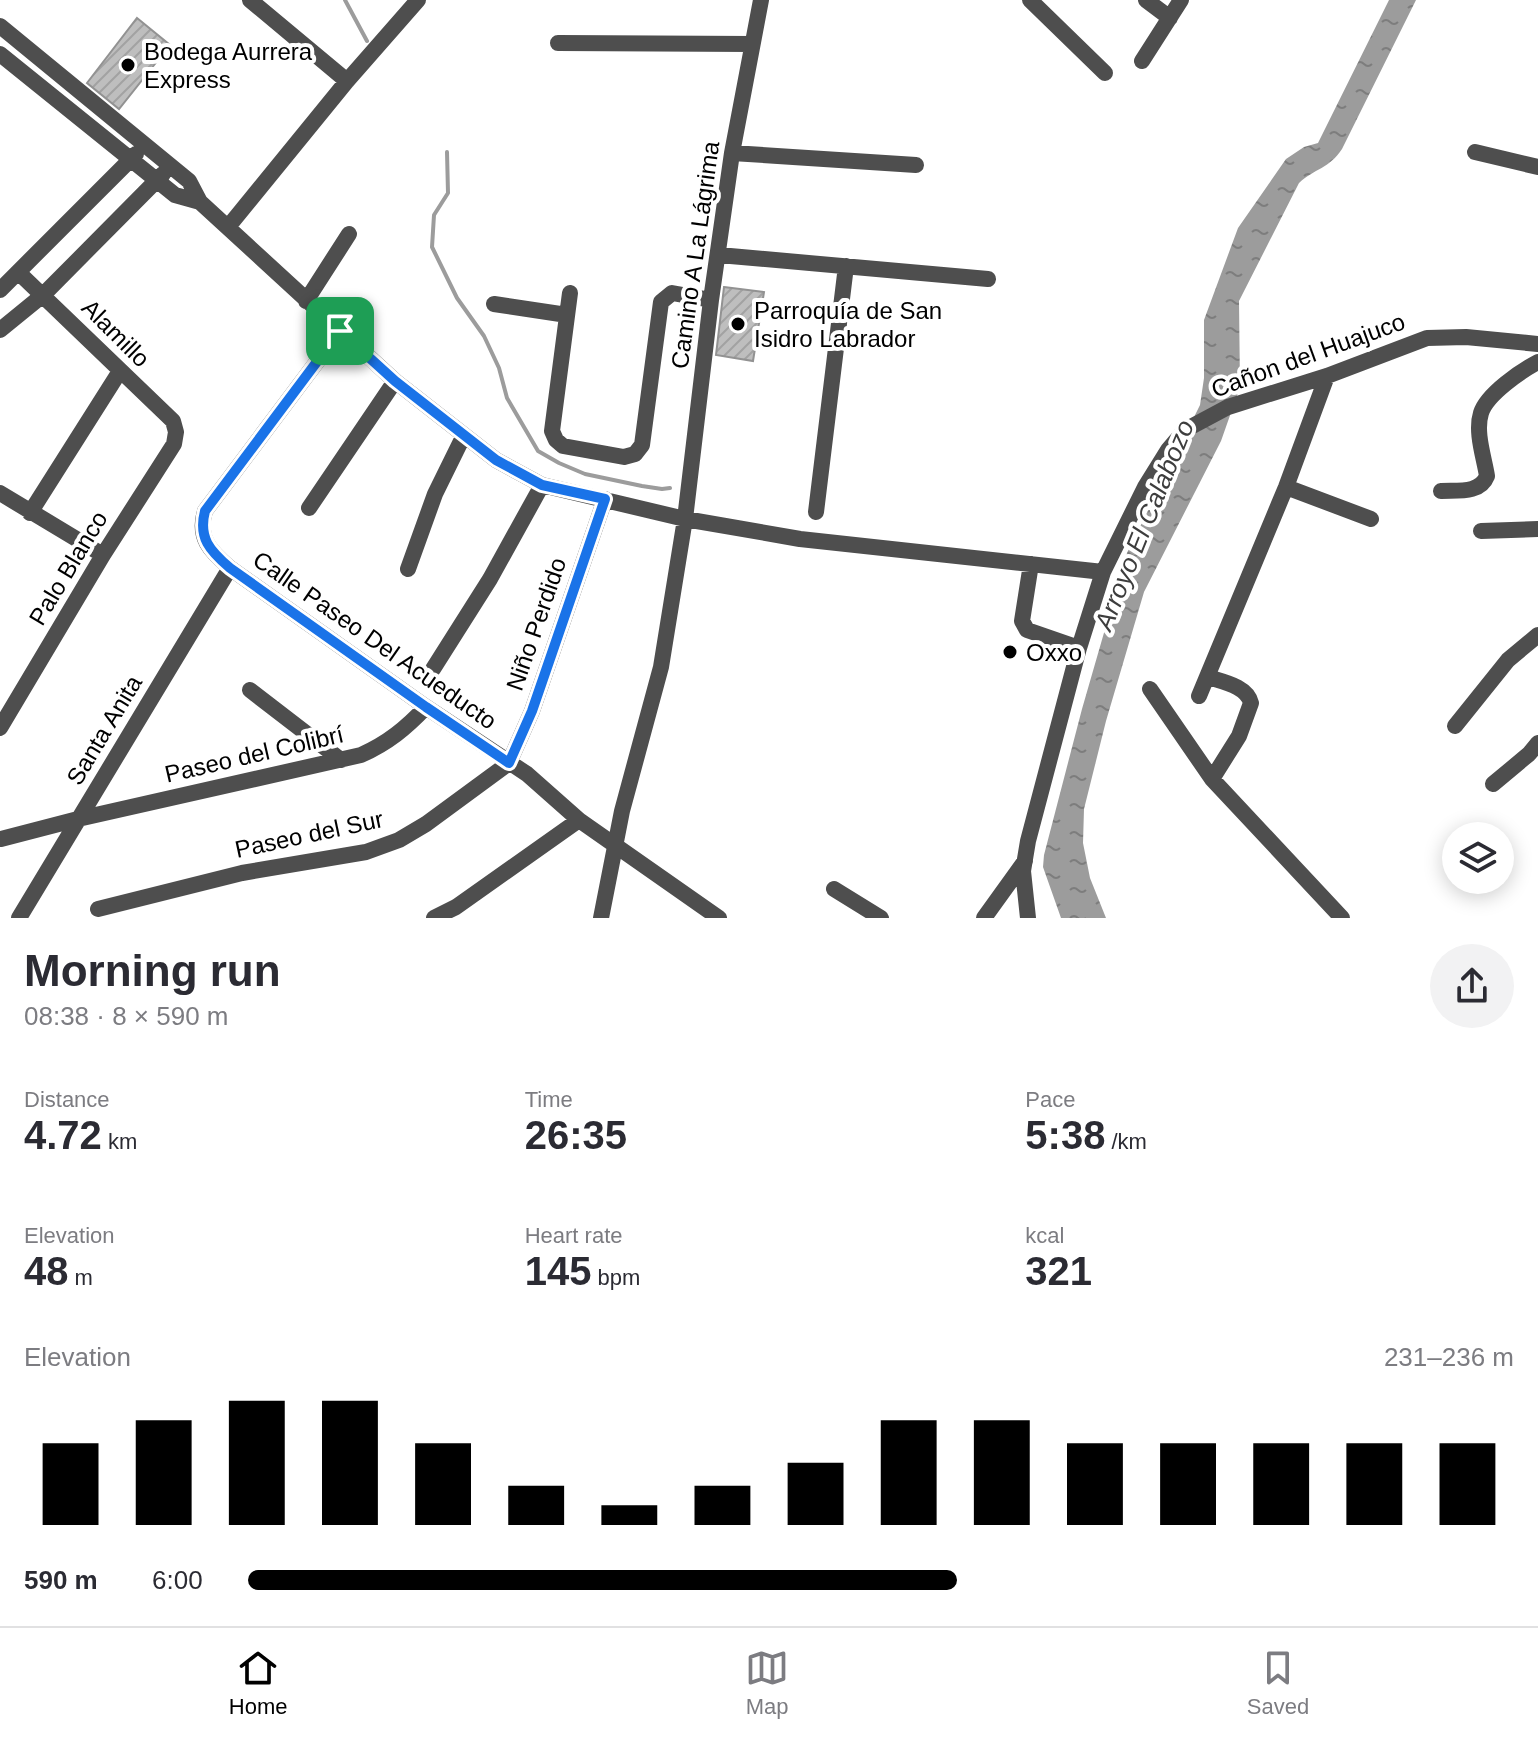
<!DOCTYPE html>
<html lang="en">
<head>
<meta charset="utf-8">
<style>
	:root { --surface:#fff; --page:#f2f2f3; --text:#2b2b33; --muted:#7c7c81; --line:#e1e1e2; --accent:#000 }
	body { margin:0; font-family:Arial,sans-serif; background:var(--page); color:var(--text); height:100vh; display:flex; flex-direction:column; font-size:30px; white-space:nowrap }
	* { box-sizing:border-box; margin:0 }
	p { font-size:26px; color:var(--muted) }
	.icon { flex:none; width:44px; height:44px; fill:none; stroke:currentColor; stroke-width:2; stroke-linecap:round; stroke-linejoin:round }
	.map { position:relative; height:918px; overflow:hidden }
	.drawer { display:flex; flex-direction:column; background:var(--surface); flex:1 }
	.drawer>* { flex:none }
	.fabs { position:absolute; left:1442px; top:822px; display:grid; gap:16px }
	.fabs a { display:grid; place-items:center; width:72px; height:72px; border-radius:50%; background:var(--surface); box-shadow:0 4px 20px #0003; font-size:40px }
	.pin { position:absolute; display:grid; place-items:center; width:68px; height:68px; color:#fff; margin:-34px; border-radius:16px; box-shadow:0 4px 12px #0006 }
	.round { display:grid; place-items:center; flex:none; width:84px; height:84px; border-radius:42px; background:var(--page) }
	.overview { display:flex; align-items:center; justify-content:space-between; height:136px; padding:0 24px }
	h1 { font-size:44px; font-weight:800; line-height:60px }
	.figures { display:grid; grid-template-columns:repeat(3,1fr); gap:12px; height:136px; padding:8px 24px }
	.figures div { display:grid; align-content:center }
	.figures b { font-size:40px; font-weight:800 }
	.figures small { font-size:22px; font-weight:400 }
	.figures p { font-size:22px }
	.chart { height:224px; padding:16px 24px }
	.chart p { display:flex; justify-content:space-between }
	.chart svg { width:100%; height:144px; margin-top:8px; stroke:var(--accent); stroke-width:6 }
	ul { padding:0 24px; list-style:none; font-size:26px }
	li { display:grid; grid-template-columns:128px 96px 1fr; align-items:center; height:60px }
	li i { height:20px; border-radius:10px; background:var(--accent) }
	.tabs { display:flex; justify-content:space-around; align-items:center; height:112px; border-top:2px solid var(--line); background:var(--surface); font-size:22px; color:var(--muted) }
	.tabs a { display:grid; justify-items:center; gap:4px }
	.tabs .current { color:var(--accent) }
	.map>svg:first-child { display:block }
	.water { fill:url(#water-ripples) }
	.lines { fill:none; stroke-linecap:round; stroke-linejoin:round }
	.stream { stroke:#9c9c9c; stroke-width:4 }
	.building { fill:url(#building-hatch); stroke:#929292; stroke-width:2 }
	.minor { stroke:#4e4e4e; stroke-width:16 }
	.route-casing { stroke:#fff; stroke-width:16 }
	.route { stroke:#1a73e8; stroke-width:10 }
	.poi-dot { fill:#000; stroke:#fff; stroke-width:3 }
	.labels { text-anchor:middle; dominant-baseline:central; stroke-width:8; stroke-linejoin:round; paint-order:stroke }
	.poi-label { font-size:24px; fill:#000; stroke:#fff; text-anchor:start }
	.street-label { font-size:24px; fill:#000; stroke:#fff }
	.water-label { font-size:26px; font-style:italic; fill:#3d3d3d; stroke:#fff }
</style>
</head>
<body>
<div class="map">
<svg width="1538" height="918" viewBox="0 0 1538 918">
	<defs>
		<pattern id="water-ripples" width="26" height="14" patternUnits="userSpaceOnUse" patternTransform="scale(2)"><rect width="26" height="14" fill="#9c9c9c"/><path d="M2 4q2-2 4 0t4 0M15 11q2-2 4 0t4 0" fill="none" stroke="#7d7d7d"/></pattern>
		<pattern id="building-hatch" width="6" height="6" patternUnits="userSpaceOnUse" patternTransform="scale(2)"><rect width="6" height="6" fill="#bebebe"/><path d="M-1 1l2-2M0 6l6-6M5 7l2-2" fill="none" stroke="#a2a2a2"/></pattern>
	</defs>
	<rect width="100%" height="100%" fill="#fff"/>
	<path class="water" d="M1389,0H1416L1342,149C1330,168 1314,169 1299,183L1239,301L1240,387L1221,441L1144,592L1106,721L1084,809L1083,843L1090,878L1106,918H1061L1043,867L1044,855L1082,709L1127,553L1200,405L1204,378V320L1238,228L1286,159L1304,147L1318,143Z"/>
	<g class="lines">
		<path class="stream" d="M345,0L367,41
			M447,152L448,193L434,215L432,247L457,298L484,336L499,368L507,398L538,451L559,463L585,474L642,486L662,489L670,488"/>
	</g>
	<path class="building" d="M137,18L170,45L119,109L87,83Z
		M724,287L764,292L753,361L716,355Z"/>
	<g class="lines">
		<path class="minor" d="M250,0L347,81
			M1030,0L1105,73
			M1146,0L1170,18
			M0,26L189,181L200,202
			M558,43L752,44
			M0,54L175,195L200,202L395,381L496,460L542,485L685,519L800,539L1103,572
			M1142,61L1181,0
			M1475,152L1538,167
			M732,153L916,165
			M228,227L347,81L418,0
			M719,255L988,279
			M0,290L136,154
			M570,293L552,431L556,440L563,446L624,457L635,454L642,445L661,302L672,293L711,300
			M306,301L349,234
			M494,304L567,315
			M0,330L43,295L163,174
			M340,331L205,511C197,538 210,551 230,568L426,707L527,774L579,820L719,918
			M1286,487L1371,519
			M1441,491C1457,490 1480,494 1487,476C1484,457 1475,432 1481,413C1487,394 1521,371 1538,362
			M0,493L103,555
			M309,508L395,381
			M816,512L846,266
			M30,513L120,371
			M1481,531L1538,529
			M1031,564L1022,621L1027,630L1079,648
			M408,569L435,494L464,435
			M433,669L490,579L542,485
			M1208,677C1223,682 1247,686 1251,703L1239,736L1212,779
			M1150,689L1212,779L1342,918
			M250,690L341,760
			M1199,696L1286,487L1327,376
			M1455,726L1508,660L1538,635
			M0,728L103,555L174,444L176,432L173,421L18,272
			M1493,784L1529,754L1538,743
			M1,839L78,819L361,755C388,743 406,728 426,707
			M834,889L881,918
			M98,909L242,873L366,852L399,840L426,824L509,763L532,711L605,499
			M19,918L230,568
			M434,918L456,907L579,820
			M601,918L622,811L661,667L685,519L711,300L732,153L761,0
			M984,918L1025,861
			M1028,918L1023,871L1028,841L1079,648L1103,572L1145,487L1168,450L1185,430L1228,407L1327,376L1427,338L1466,337L1538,344"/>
	</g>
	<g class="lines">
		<defs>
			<path id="route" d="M340,331L395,381L496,460L542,485L605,499L532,711L509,763L426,707L230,568C210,551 198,538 205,511Z"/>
		</defs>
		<use href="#route" class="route-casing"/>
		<use href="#route" class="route"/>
	</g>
	<g class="poi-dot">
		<circle cx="128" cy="65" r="8"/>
		<circle cx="738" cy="324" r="8"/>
		<circle cx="1010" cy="652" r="8"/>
	</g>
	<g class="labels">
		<g class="poi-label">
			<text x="144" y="51">Bodega Aurrera<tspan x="144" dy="28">Express</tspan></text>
			<text x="754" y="310">Parroquía de San<tspan x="754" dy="28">Isidro Labrador</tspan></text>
			<text x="1026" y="652">Oxxo</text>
		</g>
		<g class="street-label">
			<text transform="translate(695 255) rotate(-82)">Camino A La Lágrima</text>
			<text transform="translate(116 333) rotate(45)">Alamillo</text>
			<text transform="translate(1308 355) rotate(-20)">Cañon del Huajuco</text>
			<text transform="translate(68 568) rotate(-59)">Palo Blanco</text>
			<text transform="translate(536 624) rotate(-71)">Niño Perdido</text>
			<text transform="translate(375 640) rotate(35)">Calle Paseo Del Acueducto</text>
			<text transform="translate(104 730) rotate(-59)">Santa Anita</text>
			<text transform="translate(254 754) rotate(-13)">Paseo del Colibrí</text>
			<text transform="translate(309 834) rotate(-12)">Paseo del Sur</text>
		</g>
		<g class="water-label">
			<text transform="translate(1144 525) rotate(-68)">Arroyo El Calabozo</text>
		</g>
	</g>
</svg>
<div class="fabs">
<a><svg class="icon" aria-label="layers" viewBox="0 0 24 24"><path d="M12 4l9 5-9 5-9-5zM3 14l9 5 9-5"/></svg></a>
</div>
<div class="pin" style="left:340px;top:331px;background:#1e9e55"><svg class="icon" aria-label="arrive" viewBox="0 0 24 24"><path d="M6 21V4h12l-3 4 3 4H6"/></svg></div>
</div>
<section class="drawer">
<div class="overview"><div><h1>Morning run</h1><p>08:38 · 8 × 590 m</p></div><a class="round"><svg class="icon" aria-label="share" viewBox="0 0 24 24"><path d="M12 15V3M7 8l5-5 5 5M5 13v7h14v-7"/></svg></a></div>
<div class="figures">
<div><p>Distance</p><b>4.72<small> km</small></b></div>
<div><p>Time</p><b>26:35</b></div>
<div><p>Pace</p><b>5:38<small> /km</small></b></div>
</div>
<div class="figures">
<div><p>Elevation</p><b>48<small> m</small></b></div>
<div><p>Heart rate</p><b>145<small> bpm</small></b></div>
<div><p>kcal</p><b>321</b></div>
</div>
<div class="chart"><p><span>Elevation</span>231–236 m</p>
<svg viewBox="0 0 160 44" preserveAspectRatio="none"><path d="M5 44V19M15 44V12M25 44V6M35 44V6M45 44V19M55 44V32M65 44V38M75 44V32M85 44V25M95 44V12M105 44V12M115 44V19M125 44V19M135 44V19M145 44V19M155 44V19"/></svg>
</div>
<ul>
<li><b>590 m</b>6:00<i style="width:56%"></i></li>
</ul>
</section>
<nav class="tabs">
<a class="current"><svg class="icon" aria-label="home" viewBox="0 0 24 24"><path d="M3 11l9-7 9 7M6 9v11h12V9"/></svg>Home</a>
<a><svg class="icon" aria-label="map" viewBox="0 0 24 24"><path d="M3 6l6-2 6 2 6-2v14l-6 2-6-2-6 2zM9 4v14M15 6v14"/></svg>Map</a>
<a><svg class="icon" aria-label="saved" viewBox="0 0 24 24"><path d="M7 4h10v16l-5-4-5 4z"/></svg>Saved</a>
</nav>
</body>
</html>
